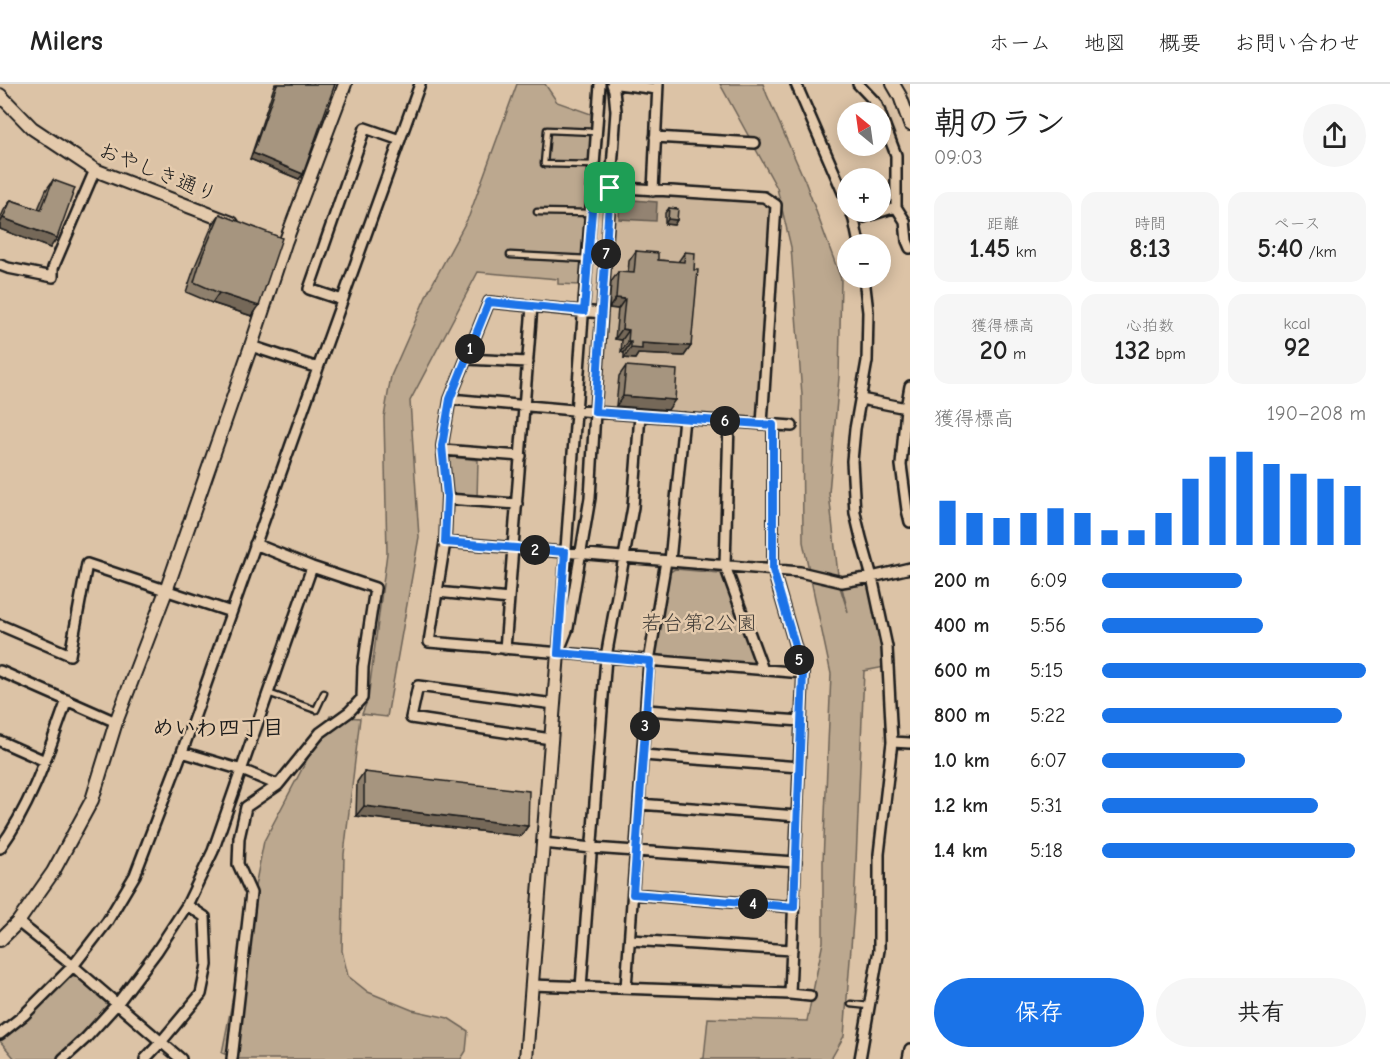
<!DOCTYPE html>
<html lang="ja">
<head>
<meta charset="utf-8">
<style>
	:root { --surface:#fff; --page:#f6f6f6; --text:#222; --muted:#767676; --line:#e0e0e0; --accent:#1a73e8 }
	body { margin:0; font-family:"Comic Neue","Klee One",sans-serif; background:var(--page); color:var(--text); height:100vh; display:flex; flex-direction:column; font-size:22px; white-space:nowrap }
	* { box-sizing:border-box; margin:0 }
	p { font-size:20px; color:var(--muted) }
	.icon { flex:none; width:33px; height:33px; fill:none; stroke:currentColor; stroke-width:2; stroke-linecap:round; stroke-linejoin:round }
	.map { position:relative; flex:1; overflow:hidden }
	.sheet { display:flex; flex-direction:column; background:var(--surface); width:480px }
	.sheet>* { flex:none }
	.needle { width:39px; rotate:331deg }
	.fabs { position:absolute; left:837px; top:18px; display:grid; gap:12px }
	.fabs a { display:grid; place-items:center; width:54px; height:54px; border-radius:50%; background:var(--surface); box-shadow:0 3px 15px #0003; font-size:30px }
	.pin { position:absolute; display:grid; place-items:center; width:51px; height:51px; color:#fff; margin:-26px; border-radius:12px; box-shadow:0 3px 9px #0006 }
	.km { position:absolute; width:30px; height:30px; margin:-15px; border-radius:50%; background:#222; color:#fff; font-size:16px; line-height:30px; text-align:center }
	.round { display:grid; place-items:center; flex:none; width:63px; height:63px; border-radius:32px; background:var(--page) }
	.headline { display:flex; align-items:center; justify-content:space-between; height:102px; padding:0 24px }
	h1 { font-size:33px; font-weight:800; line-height:45px }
	.stats { display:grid; grid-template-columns:repeat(3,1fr); gap:9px; height:102px; padding:6px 24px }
	.stats div { display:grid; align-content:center; border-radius:15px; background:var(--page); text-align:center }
	.stats b { font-size:26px; font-weight:800 }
	.stats small { font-size:16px; font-weight:400 }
	.stats p { font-size:16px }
	.chart { height:168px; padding:12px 24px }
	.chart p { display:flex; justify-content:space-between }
	.chart svg { width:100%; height:108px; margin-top:6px; stroke:var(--accent); stroke-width:6 }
	.action { display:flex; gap:12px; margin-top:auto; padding:12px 24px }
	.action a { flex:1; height:69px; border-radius:36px; background:var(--accent); color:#fff; font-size:24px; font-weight:800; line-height:69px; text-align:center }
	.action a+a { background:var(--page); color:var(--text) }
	ul { padding:0 24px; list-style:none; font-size:20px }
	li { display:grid; grid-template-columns:96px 72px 1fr; align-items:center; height:45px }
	li i { height:15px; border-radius:8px; background:var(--accent) }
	header { display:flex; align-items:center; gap:36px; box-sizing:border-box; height:84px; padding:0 30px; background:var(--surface); border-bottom:2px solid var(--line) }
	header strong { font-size:28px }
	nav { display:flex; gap:33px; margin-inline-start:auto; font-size:21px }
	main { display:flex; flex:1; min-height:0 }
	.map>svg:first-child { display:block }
	.built { fill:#ccb59a }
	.green { fill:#bca88f; stroke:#6c6256; stroke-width:1.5 }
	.water { fill:#938372; stroke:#635a50; stroke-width:1.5 }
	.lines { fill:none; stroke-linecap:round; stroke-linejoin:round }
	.service-casing { stroke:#1c1c1c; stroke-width:9 }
	.minor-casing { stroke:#1c1c1c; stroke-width:14 }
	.tertiary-casing { stroke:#1c1c1c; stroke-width:16 }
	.service { stroke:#e4caac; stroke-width:4.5 }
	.minor { stroke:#e4caac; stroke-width:9 }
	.tertiary { stroke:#e4caac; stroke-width:12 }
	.wall { fill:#8f806d; stroke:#1c1c1c; stroke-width:1.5 }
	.shaded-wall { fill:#746859; stroke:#1c1c1c; stroke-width:1.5 }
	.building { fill:#a6957f; stroke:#1c1c1c; stroke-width:1.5 }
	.route-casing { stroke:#fff; stroke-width:12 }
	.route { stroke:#1a73e8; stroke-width:8 }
	.labels { text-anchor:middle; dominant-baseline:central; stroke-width:5; stroke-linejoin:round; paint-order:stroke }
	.street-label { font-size:21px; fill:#1c1c1c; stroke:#e4caac }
	.park-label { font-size:21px; fill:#443f39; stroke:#e4caac }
	.neighbourhood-label { font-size:22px; font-weight:bold; fill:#1c1c1c; stroke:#e4caac }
</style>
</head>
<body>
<header>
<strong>Milers</strong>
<nav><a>ホーム</a><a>地図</a><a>概要</a><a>お問い合わせ</a></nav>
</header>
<main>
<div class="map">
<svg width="910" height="975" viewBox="0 0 910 975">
	<rect width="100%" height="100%" fill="#dcc3a6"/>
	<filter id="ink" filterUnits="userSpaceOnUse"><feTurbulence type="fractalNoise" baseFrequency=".0167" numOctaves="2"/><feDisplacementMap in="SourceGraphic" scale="12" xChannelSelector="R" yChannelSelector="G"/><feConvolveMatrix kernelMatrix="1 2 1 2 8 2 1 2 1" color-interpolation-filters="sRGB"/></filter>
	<g filter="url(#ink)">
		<path class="built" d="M617,108L764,119L771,129L756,333L750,338L602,326L597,320L613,112Z"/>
		<path class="green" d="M517,0H545L557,18L591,30L592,98L583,197H580V201L558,200V195L478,188L410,317L419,453L387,633L362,630L368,615L387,469L384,333L391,292L428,208L469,132Z
			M720,0H763L767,11L805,97L841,195L839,293L829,409L839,500L848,528L841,500L865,496L870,499L882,551L885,583L864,587L854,825L844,952L831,975H701L704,974L708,934L807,937L823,858V778L831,590L803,458L802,311L791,163L777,104Z
			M451,373L478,376L477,415L453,414L449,409L447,376Z
			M675,485L720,489L723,491L755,578L751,583L657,577L654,570L668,489Z
			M330,632L360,634L344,770L342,867L348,892L368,908L412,926L448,934L468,947L466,967L461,975H238L222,969L264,757Z
			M69,892H76L107,920V927L71,963L57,975H15L0,957L36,925Z"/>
		<path class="water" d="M620,115L657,118L656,137L619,135Z"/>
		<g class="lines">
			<defs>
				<path id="service" d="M595,81L544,80L547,46L596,48
					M537,128L592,129
					M510,171L588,175
					M268,609L316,626L324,609
					M851,920L869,922"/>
				<path id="minor" d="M618,0L657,5
					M796,0L848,120
					M858,0L876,19L880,28
					M880,29L896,71V123L905,137L907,157L910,164
					M655,53L755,59
					M594,102L764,113L776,121L762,340
					M653,107L658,0
					M851,128L854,136L859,160
					M854,136L896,123
					M0,181L8,184L53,193V184L95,86
					M342,216L309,205L365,44L400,56
					M602,229L489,218L450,315L442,362L447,412L445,458L429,558L803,589
					M251,262L318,284
					M466,275L528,278
					M910,302L906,324L901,381L907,426L910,438
					M450,315L595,328L792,342
					M861,315L906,324
					M729,338L725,482L763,586
					M773,341V486L803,589L790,910
					M443,366L521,372
					M447,415L517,420
					M445,458L800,488L842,498L872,493L910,484
					M670,477L684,334
					M437,508L509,515
					M0,541L70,571L87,480L231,528
					M559,561C571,374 588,187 600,0
					M505,565L532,222
					M558,569L568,544L590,414L595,328L616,27L614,6L612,0
					M0,587L116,638
					M646,626L801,637
					M551,655L411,634L418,602L554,620
					M0,657L45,677
					M892,658L910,659
					M182,668L242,686L278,701
					M643,671L799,683
					M639,720L797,732
					M543,759L592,764L796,778
					M0,764C32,720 49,666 67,616
					M633,810L794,823
					M18,838L73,882L181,975
					M630,856L792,866
					M531,901L790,910L810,912
					M581,903L606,573L633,423L640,331
					M626,904L649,577L666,477
					M0,950L24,931L73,882L107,838L135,791L182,668L318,284L420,0
					M63,975L86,954L117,920L157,867L187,821L213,767L312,483
					M145,975L161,958L201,910L207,881L205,833L187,821
					M232,975L251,809L238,780L239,754L246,723L278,701L320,649L349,628L362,614L363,583L375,504L312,483L255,460
					M860,975L879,866V770L892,658L887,563L872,493L861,454L855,429L852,377L855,345L867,277L868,228L864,194
					M908,975L910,965"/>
				<path id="tertiary" d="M893,0L900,12L910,40
					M0,11L32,44L95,86L232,139
					M0,856L18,838L53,788L92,716L116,638L166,507L251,262L285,159L345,0
					M526,975L558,569"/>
			</defs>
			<use href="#service" class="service-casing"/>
			<use href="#minor" class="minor-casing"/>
			<use href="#tertiary" class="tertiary-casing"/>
			<use href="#service" class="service"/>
			<use href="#minor" class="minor"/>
			<use href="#tertiary" class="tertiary"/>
		</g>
		<path class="wall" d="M275,0H335L299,95L250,75Z
			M53,96L50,164L0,145V135L4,126L11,116L38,125L46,106Z
			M669,124L677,136L674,141L665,140V129Z
			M220,130L252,232L212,219L186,208L195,182L213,140Z
			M636,167L658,176L678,178L685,168L694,186L691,262L684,272L638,270L635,275L624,274V269L621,268L622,256L615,255L618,225L609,224L611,198L618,188L628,189L629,177Z
			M626,282L668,326L616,322L619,292Z
			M364,688L528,742L521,752L356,732L357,698Z"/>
		<path class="shaded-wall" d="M253,69L303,90L299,95L250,75Z
			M3,134L57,154L50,164L0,145V139Z
			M668,135L677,136L674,141L665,140Z
			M219,209L259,222L252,232L212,219Z
			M616,214L625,215L618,225L609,224Z
			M622,245L629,246L622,256L615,255Z
			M628,258H631L624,269L621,268Z
			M642,259L691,262L684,272L638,270L635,275L624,274L631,264Z
			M623,312L675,316L668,326L616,322Z
			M364,722L528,742L521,752L356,732Z"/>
		<path class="building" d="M277,0H335L303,90L253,69Z
			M53,96L75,104L57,154L3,134L11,116L41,126Z
			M669,124L678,125L677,136L668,135Z
			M220,130L282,154L259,222L219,209L194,198L202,172Z
			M636,167L658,169V176L684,178L685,168L695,169L694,186H698L691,262L642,259V265L631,264V258H628L629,246L622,245L625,215L616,214L618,188L634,189Z
			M626,282L677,286L675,316L623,312Z
			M364,688L529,707L528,742L364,722Z"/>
	</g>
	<g class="lines" filter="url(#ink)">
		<defs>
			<path id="route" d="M594,102L610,104L595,328L773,341V486L803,589L794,823L633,810L650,577L558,569L565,468L445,458L447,412L442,362L450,315L489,218L584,227Z"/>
		</defs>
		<use href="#route" class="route-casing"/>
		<use href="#route" class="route"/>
	</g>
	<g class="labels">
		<g class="street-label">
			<text transform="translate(158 88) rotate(22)">おやしき通り</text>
		</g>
		<g class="park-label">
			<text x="699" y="539">若台第2公園</text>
		</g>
		<g class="neighbourhood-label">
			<text x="218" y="644">めいわ四丁目</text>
		</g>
	</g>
</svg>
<div class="fabs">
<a><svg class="needle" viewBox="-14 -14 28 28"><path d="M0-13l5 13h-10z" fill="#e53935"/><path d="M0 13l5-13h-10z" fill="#767676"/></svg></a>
<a>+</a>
<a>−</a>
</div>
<div class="pin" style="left:610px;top:104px;background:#1e9e55"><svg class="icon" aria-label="arrive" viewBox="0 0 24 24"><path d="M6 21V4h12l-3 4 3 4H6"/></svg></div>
<b class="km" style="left:470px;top:265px">1</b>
<b class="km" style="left:535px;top:466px">2</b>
<b class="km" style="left:645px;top:642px">3</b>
<b class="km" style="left:753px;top:820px">4</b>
<b class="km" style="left:799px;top:576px">5</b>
<b class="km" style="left:725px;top:337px">6</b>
<b class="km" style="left:606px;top:170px">7</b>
</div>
<section class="sheet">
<div class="headline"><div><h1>朝のラン</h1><p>09:03</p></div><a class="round"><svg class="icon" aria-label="share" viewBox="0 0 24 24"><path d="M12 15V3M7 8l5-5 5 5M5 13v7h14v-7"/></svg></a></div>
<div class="stats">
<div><p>距離</p><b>1.45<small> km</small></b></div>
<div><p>時間</p><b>8:13</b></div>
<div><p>ペース</p><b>5:40<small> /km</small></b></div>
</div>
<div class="stats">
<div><p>獲得標高</p><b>20<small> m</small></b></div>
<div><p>心拍数</p><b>132<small> bpm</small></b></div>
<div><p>kcal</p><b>92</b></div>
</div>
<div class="chart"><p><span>獲得標高</span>190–208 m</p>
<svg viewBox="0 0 160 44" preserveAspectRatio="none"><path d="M5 44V26M15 44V31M25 44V33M35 44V31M45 44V29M55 44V31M65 44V38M75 44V38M85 44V31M95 44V17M105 44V8M115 44V6M125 44V11M135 44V15M145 44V17M155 44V20"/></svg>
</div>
<ul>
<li><b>200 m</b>6:09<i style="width:53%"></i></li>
<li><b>400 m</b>5:56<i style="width:61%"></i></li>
<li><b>600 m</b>5:15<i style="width:100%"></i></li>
<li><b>800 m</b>5:22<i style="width:91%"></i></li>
<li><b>1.0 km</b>6:07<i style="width:54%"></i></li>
<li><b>1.2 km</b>5:31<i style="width:82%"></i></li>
<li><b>1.4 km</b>5:18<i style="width:96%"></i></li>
</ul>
<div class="action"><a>保存</a><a>共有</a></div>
</section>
</main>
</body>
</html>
